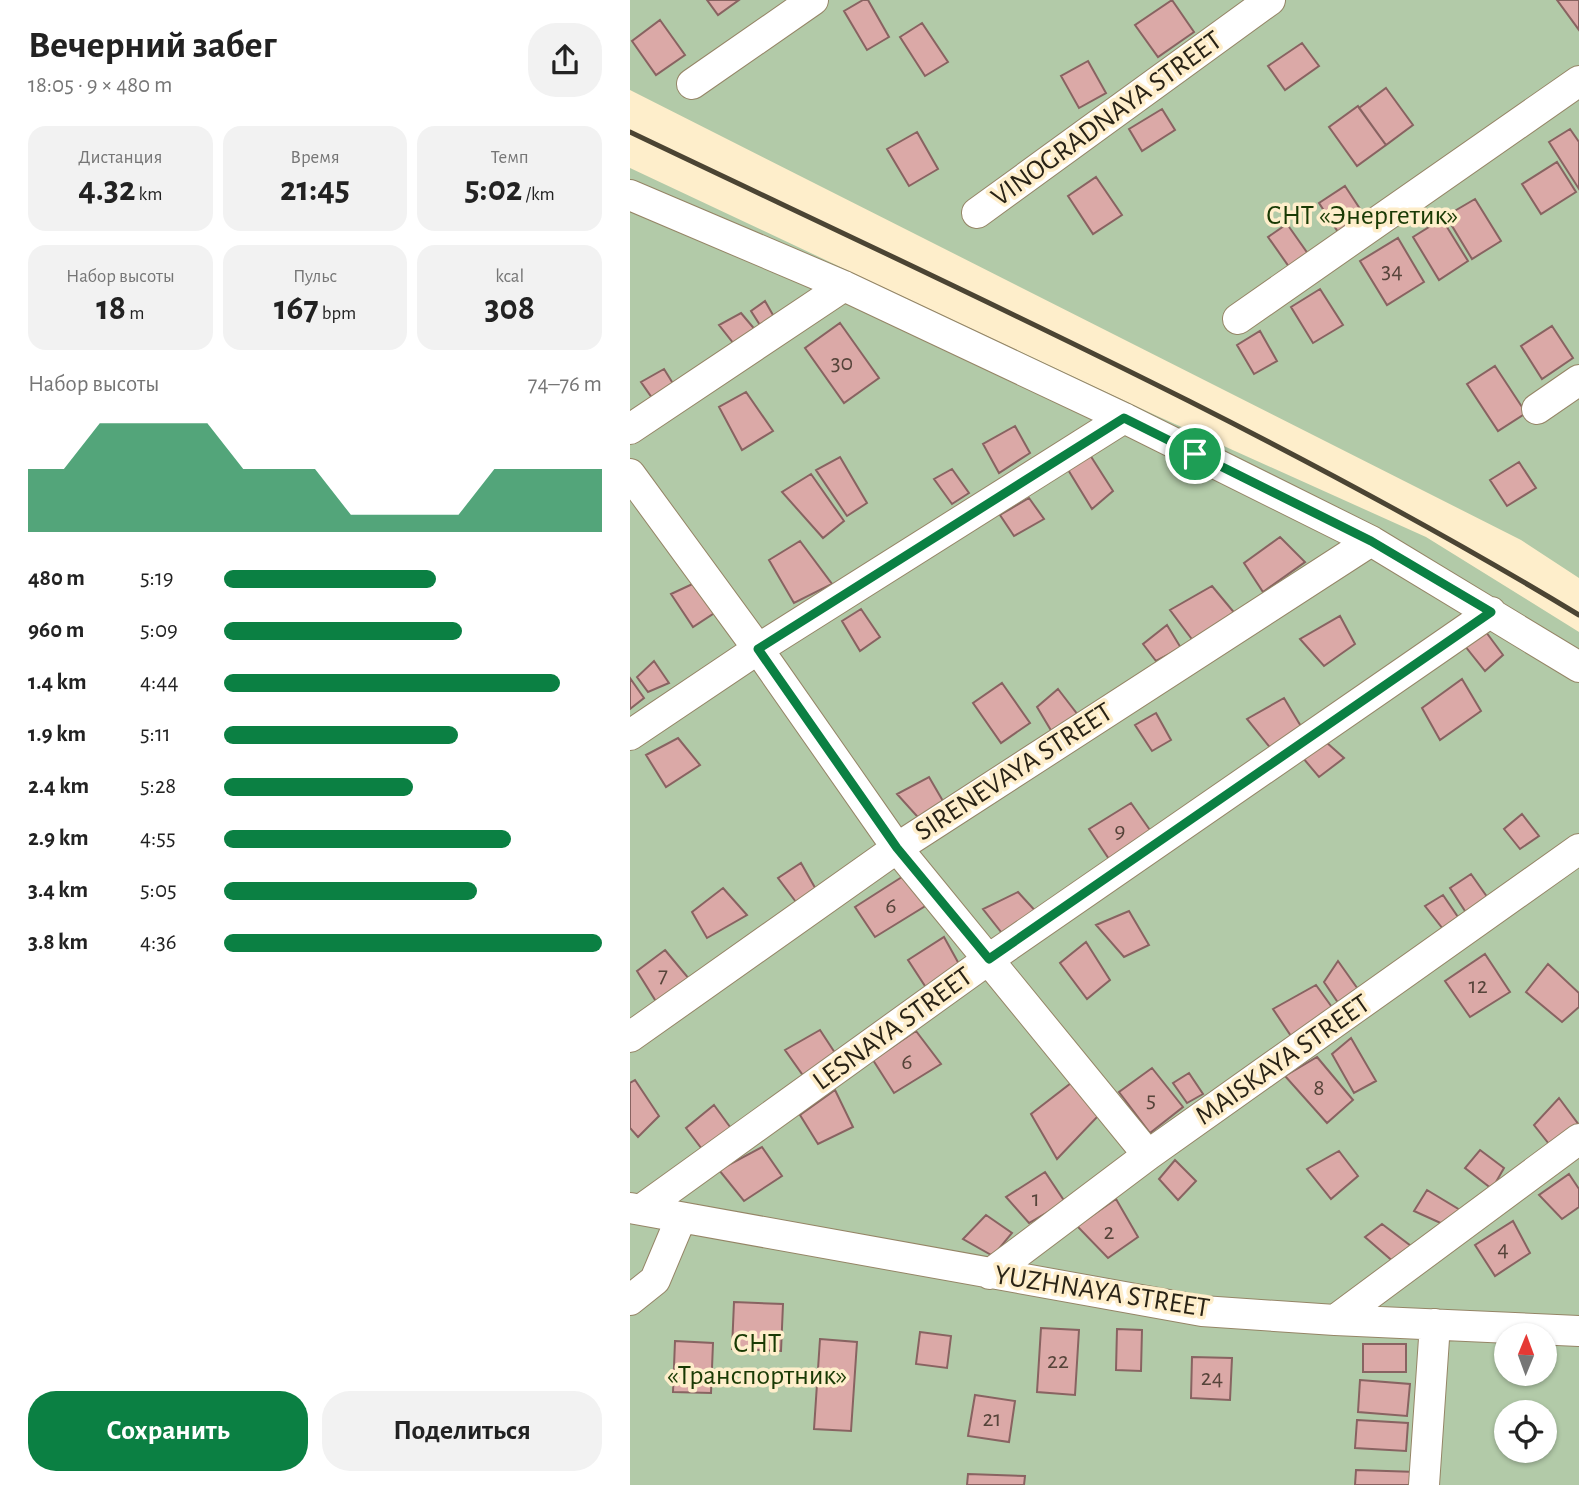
<!DOCTYPE html>
<html lang="ru">
<head>
<meta charset="utf-8">
<style>
	:root { --surface:#fff; --page:#f2f2f2; --text:#222; --muted:#767676; --accent:#0b8043 }
	body { margin:0; font-family:"Alegreya Sans",sans-serif; background:var(--page); color:var(--text); height:100vh; display:flex; flex-direction:column; font-size:26px; white-space:nowrap }
	* { box-sizing:border-box; margin:0 }
	p { font-size:23px; color:var(--muted) }
	.icon { flex:none; width:38px; height:38px; fill:none; stroke:currentColor; stroke-width:2; stroke-linecap:round; stroke-linejoin:round }
	.map { position:relative; flex:1; overflow:hidden }
	.drawer { display:flex; flex-direction:column; background:var(--surface); width:630px }
	.drawer>* { flex:none }
	.needle { width:46px; rotate:1deg }
	.buttons { position:absolute; left:864px; top:1323px; display:grid; gap:14px }
	.buttons a { display:grid; place-items:center; width:63px; height:63px; border-radius:50%; background:var(--surface); box-shadow:0 2px 5px #0004; font-size:35px }
	.pin { position:absolute; display:grid; place-items:center; width:60px; height:60px; color:#fff; margin:-30px; border:4px solid #fff; border-radius:50%; box-shadow:0 2px 7px #0007 }
	.round { display:grid; place-items:center; flex:none; width:74px; height:74px; border-radius:28px; background:var(--page) }
	.headline { display:flex; align-items:center; justify-content:space-between; height:119px; padding:0 28px }
	h1 { font-size:38px; font-weight:700; line-height:52px }
	.metrics { display:grid; grid-template-columns:repeat(3,1fr); gap:10px; height:119px; padding:7px 28px }
	.metrics div { display:grid; align-content:center; border-radius:18px; background:var(--page); text-align:center }
	.metrics b { font-size:35px; font-weight:700 }
	.metrics small { font-size:19px; font-weight:400 }
	.metrics p { font-size:19px }
	.chart { height:196px; padding:14px 28px }
	.chart p { display:flex; justify-content:space-between }
	.chart svg { width:100%; height:126px; margin-top:7px; fill:var(--accent); opacity:.7 }
	.primary-button { display:flex; gap:14px; margin-top:auto; padding:14px 28px }
	.primary-button a { flex:1; height:80px; border-radius:28px; background:var(--accent); color:#fff; font-size:28px; font-weight:700; line-height:80px; text-align:center }
	.primary-button a+a { background:var(--page); color:var(--text) }
	ul { padding:0 28px; list-style:none; font-size:23px }
	li { display:grid; grid-template-columns:112px 84px 1fr; align-items:center; height:52px }
	li i { height:18px; border-radius:9px; background:var(--accent) }
	main { display:flex; flex:1; min-height:0 }
	.map>svg:first-child { display:block }
	.green { fill:#b2caa8; fill-rule:evenodd }
	.building { fill:#dba9a7; stroke:#886361; stroke-width:2 }
	.lines { fill:none; stroke-linecap:round; stroke-linejoin:round }
	.minor-casing { stroke:#958566; stroke-width:32 }
	.minor { stroke:#fff; stroke-width:30 }
	.rail { stroke:#4b4433; stroke-width:5 }
	.route-casing { stroke:#fff; stroke-width:14 }
	.route { stroke:#0b8043; stroke-width:9 }
	.labels { text-anchor:middle; dominant-baseline:central; stroke-width:7; stroke-linejoin:round; paint-order:stroke }
	.number-label { font-size:24px; fill:#56443a }
	.street-label { font-size:28px; fill:#292316; stroke:#feeecb }
	.park-label { font-size:28px; fill:#193a04; stroke:#feeecb }
</style>
</head>
<body>
<main>
<section class="drawer">
<div class="headline"><div><h1>Вечерний забег</h1><p>18:05 · 9 × 480 m</p></div><a class="round"><svg class="icon" aria-label="share" viewBox="0 0 24 24"><path d="M12 15V3M7 8l5-5 5 5M5 13v7h14v-7"/></svg></a></div>
<div class="metrics">
<div><p>Дистанция</p><b>4.32<small> km</small></b></div>
<div><p>Время</p><b>21:45</b></div>
<div><p>Темп</p><b>5:02<small> /km</small></b></div>
</div>
<div class="metrics">
<div><p>Набор высоты</p><b>18<small> m</small></b></div>
<div><p>Пульс</p><b>167<small> bpm</small></b></div>
<div><p>kcal</p><b>308</b></div>
</div>
<div class="chart"><p><span>Набор высоты</span>74–76 m</p>
<svg viewBox="0 0 160 44" preserveAspectRatio="none"><path d="M0 44V22L10 22L20 6L30 6L40 6L50 6L60 22L70 22L80 22L90 38L100 38L110 38L120 38L130 22L140 22L150 22L160 22V44z"/></svg>
</div>
<ul>
<li><b>480 m</b>5:19<i style="width:56%"></i></li>
<li><b>960 m</b>5:09<i style="width:63%"></i></li>
<li><b>1.4 km</b>4:44<i style="width:89%"></i></li>
<li><b>1.9 km</b>5:11<i style="width:62%"></i></li>
<li><b>2.4 km</b>5:28<i style="width:50%"></i></li>
<li><b>2.9 km</b>4:55<i style="width:76%"></i></li>
<li><b>3.4 km</b>5:05<i style="width:67%"></i></li>
<li><b>3.8 km</b>4:36<i style="width:100%"></i></li>
</ul>
<div class="primary-button"><a>Сохранить</a><a>Поделиться</a></div>
</section>
<div class="map">
<svg width="949" height="1485" viewBox="0 0 949 1485">
	<rect width="100%" height="100%" fill="#feeecb"/>
	<path class="green" d="M0,0H949V578L891,540L0,90Z
		M0,168L525,415L796,537L949,632V1485H0ZM877,1335H915V1374H877ZM877,1412H915V1451H877Z"/>
	<path class="building" d="M77,0H109L88,15Z
		M233,0H238L259,37L237,50L214,11Z
		M542,0L564,32L528,57L505,25Z
		M927,0H949V30Z
		M30,20L55,55L26,75L2,41Z
		M292,23L318,62L295,76L270,37Z
		M672,43L689,66L655,90L638,66Z
		M458,61L476,93L449,108L431,76Z
		M756,88L783,125L756,145L729,108Z
		M728,106L756,145L727,166L699,127Z
		M532,109L545,130L512,151L499,129Z
		M940,129L949,142V189L919,142Z
		M287,132L308,169L279,186L257,149Z
		M927,162L946,192L911,214L892,184Z
		M466,177L492,215L463,234L438,196Z
		M715,186L736,218L710,235L689,203Z
		M845,199L871,241L842,259L816,216Z
		M812,219L838,261L809,280L783,237Z
		M657,224L681,258L662,271L638,237Z
		M768,238L794,282L757,305L730,261Z
		M690,289L713,325L683,343L661,307Z
		M135,301L147,322L135,333L121,311Z
		M111,313L127,332L104,344L89,325Z
		M210,323L249,378L214,403L175,348Z
		M922,326L943,358L912,379L891,346Z
		M630,331L647,361L624,374L607,345Z
		M865,366L896,413L868,431L837,384Z
		M34,369L47,390L27,405L11,382Z
		M116,392L143,431L112,450L89,407Z
		M385,426L400,453L369,473L353,444Z
		M460,455L483,491L462,509L437,468Z
		M210,457L237,503L217,516L186,470Z
		M889,462L906,488L877,506L860,480Z
		M322,469L339,493L322,504L304,479Z
		M181,474L214,521L193,538L152,492Z
		M399,498L414,519L384,536L370,515Z
		M650,537L675,562L633,592L614,563Z
		M170,541L202,584L164,603L139,560Z
		M71,580L92,608L63,627L41,594Z
		M582,586L607,616L564,642L540,610Z
		M231,609L250,637L230,651L212,621Z
		M710,616L725,644L694,666L670,639Z
		M537,625L551,648L526,661L513,644Z
		M856,632L873,655L855,671L835,646Z
		M24,661L39,683L18,692L7,677Z
		M0,678L14,698L0,709Z
		M832,679L851,711L810,740L792,708Z
		M372,683L400,723L371,743L343,703Z
		M428,689L448,715L422,732L407,707Z
		M654,698L672,728L642,750L617,719Z
		M526,713L541,740L522,751L505,725Z
		M48,738L70,765L36,787L16,755Z
		M696,742L714,758L689,777L673,758Z
		M299,777L317,808L294,824L267,794Z
		M501,803L522,833L481,862L459,829Z
		M892,814L909,836L890,849L874,829Z
		M171,863L188,893L169,906L148,878Z
		M841,874L860,901L839,917L820,888Z
		M275,875L297,905L245,937L225,907Z
		M93,888L117,915L77,938L62,912Z
		M388,892L410,916L375,937L353,909Z
		M813,895L830,920L813,929L795,906Z
		M499,911L519,945L494,957L466,925Z
		M314,937L329,964L297,989L278,960Z
		M456,942L480,980L457,999L430,963Z
		M35,950L60,980L27,1003L7,971Z
		M855,954L880,992L840,1017L815,981Z
		M708,961L730,992L711,1007L694,982Z
		M918,964L949,993V1007L932,1022L896,992Z
		M686,985L704,1010L665,1042L643,1009Z
		M190,1030L209,1059L177,1081L155,1050Z
		M286,1031L311,1064L264,1093L243,1060Z
		M721,1038L746,1081L724,1093L702,1054Z
		M687,1057L723,1100L697,1123L655,1076Z
		M522,1068L553,1107L520,1133L489,1092Z
		M559,1073L573,1094L557,1103L543,1083Z
		M5,1080L29,1116L8,1137L0,1128V1083Z
		M445,1080L469,1115L427,1159L401,1114Z
		M205,1090L223,1127L188,1144L170,1115Z
		M929,1098L949,1125L919,1144L904,1125Z
		M84,1105L103,1131L75,1153L56,1128Z
		M132,1147L152,1176L114,1201L89,1170Z
		M850,1150L874,1168L862,1189L835,1168Z
		M709,1151L728,1176L701,1199L677,1169Z
		M545,1160L566,1181L548,1200L529,1179Z
		M415,1172L435,1202L399,1223L376,1197Z
		M939,1174L949,1189V1207L932,1219L909,1195Z
		M797,1190L830,1210L815,1225L784,1211Z
		M486,1199L508,1237L478,1258L447,1226Z
		M356,1215L382,1233L363,1256L333,1239Z
		M883,1221L900,1253L865,1276L845,1245Z
		M752,1224L781,1246L766,1264L735,1237Z
		M104,1302L153,1304L151,1351L102,1349Z
		M411,1328L449,1330L445,1395L407,1392Z
		M487,1329L512,1330L511,1371L486,1370Z
		M290,1332L321,1336L317,1368L286,1364Z
		M190,1339L227,1342L221,1431L184,1429Z
		M45,1341L83,1343L81,1393L43,1392Z
		M733,1344H776V1372H733Z
		M562,1357L602,1358L600,1400L561,1398Z
		M730,1380L780,1384L777,1416L728,1412Z
		M345,1395L385,1401L379,1442L338,1436Z
		M727,1420L778,1423L776,1451L725,1448Z
		M726,1470L787,1472L786,1485H725Z
		M338,1474L395,1476L394,1485H337Z"/>
	<g class="lines">
		<defs>
			<path id="minor" d="M62,84L183,0
				M0,195L214,286L494,418L741,541L949,667
				M347,213L640,0
				M608,319L949,81
				M907,409L949,380
				M0,429L214,286
				M0,474L128,649L267,848L518,1155
				M0,735L128,649L494,418
				M0,1037L267,848L741,541
				M0,1208L572,1311L705,1320L949,1331
				M12,1209L359,959L861,612
				M360,1274L518,1155L949,849
				M0,1300L25,1280L51,1218
				M705,1320L949,1139
				M794,1485L805,1324"/>
		</defs>
		<use href="#minor" class="minor-casing"/>
		<use href="#minor" class="minor"/>
		<path class="rail" d="M0,132C320,285 645,431 949,615"/>
	</g>
	<g class="lines">
		<defs>
			<path id="route" d="M494,418L741,541L861,612L359,959L267,848L128,649Z"/>
		</defs>
		<use href="#route" class="route-casing"/>
		<use href="#route" class="route"/>
	</g>
	<g class="labels">
		<g class="number-label">
			<text x="762" y="271">34</text>
			<text x="212" y="363">30</text>
			<text x="490" y="831">9</text>
			<text x="261" y="906">6</text>
			<text x="33" y="975">7</text>
			<text x="848" y="986">12</text>
			<text x="277" y="1062">6</text>
			<text x="689" y="1088">8</text>
			<text x="521" y="1100">5</text>
			<text x="406" y="1199">1</text>
			<text x="479" y="1232">2</text>
			<text x="873" y="1249">4</text>
			<text x="428" y="1361">22</text>
			<text x="582" y="1378">24</text>
			<text x="362" y="1419">21</text>
		</g>
		<g class="street-label">
			<text transform="translate(477 119) rotate(-36)">VINOGRADNAYA STREET</text>
			<text transform="translate(384 772) rotate(-33)">SIRENEVAYA STREET</text>
			<text transform="translate(263 1029) rotate(-36)">LESNAYA STREET</text>
			<text transform="translate(653 1060) rotate(-35)">MAISKAYA STREET</text>
			<text transform="translate(472 1292) rotate(9)">YUZHNAYA STREET</text>
		</g>
		<g class="park-label">
			<text x="732" y="216">СНТ «Энергетик»</text>
			<text x="127" y="1344">СНТ<tspan x="127" dy="32">«Транспортник»</tspan></text>
		</g>
	</g>
</svg>
<div class="buttons">
<a><svg class="needle" viewBox="-14 -14 28 28"><path d="M0-13l5 13h-10z" fill="#e53935"/><path d="M0 13l5-13h-10z" fill="#767676"/></svg></a>
<a><svg class="icon" aria-label="locate" viewBox="0 0 24 24"><circle cx="12" cy="12" r="6"/><path d="M12 2v4M12 18v4M2 12h4M18 12h4"/></svg></a>
</div>
<div class="pin" style="left:565px;top:454px;background:#1e9e55"><svg class="icon" aria-label="arrive" viewBox="0 0 24 24"><path d="M6 21V4h12l-3 4 3 4H6"/></svg></div>
</div>
</main>
</body>
</html>
